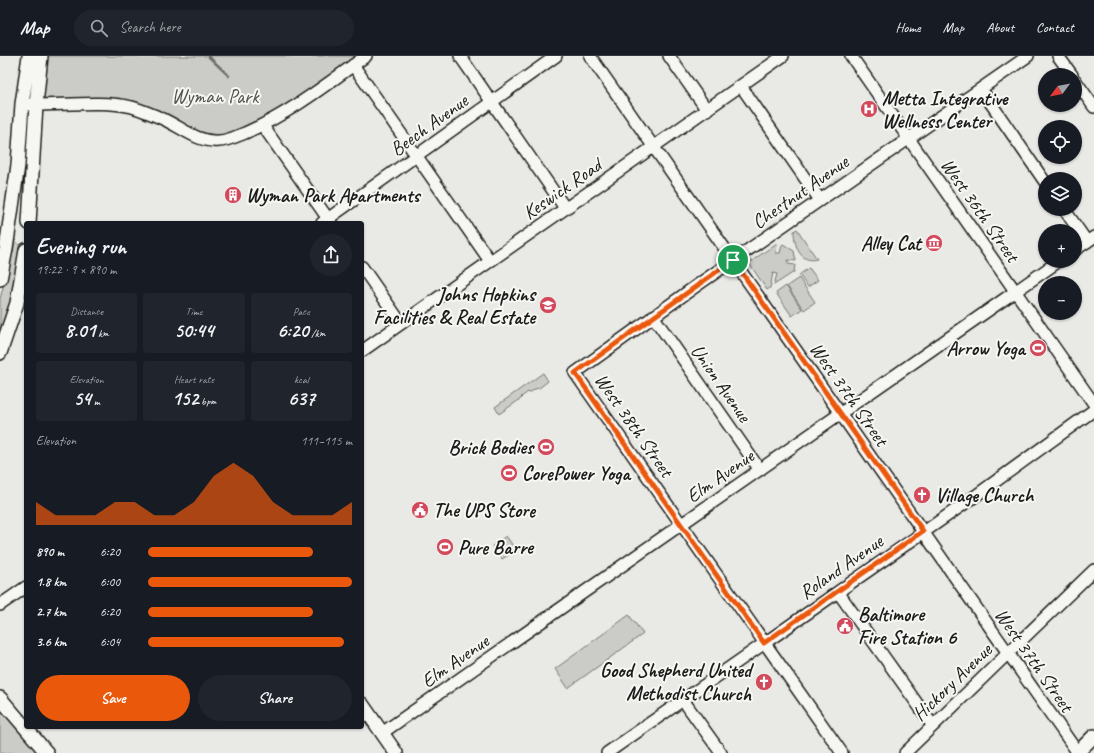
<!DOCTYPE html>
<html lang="en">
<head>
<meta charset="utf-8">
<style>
	:root { --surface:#171b24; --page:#20242c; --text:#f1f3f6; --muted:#9ea1a6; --line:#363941; --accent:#ea580c }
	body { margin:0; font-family:Caveat,sans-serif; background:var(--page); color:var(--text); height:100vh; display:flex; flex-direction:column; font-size:15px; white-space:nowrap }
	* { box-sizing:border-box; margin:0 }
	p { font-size:13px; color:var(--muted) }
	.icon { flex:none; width:22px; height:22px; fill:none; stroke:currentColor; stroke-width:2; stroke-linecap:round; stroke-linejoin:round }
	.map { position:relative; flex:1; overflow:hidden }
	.panel { position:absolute; left:24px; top:165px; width:340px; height:508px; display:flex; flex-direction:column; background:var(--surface); border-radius:4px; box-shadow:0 1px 3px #0004 }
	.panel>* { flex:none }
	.needle { width:26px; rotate:238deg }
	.tools { position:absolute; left:1038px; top:12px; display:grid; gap:8px }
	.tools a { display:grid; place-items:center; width:44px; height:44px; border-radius:50%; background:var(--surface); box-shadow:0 1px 3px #0004; font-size:20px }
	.pin { position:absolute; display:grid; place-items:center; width:34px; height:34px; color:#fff; margin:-17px; border:2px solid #fff; border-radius:50%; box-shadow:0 1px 4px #0007 }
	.round { display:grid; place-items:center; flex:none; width:42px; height:42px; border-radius:21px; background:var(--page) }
	.headline { display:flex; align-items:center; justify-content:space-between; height:68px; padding:0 12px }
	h1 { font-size:22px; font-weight:600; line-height:30px }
	.metrics { display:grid; grid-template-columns:repeat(3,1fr); gap:6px; height:68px; padding:4px 12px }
	.metrics div { display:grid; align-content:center; border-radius:4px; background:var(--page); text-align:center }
	.metrics b { font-size:20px; font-weight:600 }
	.metrics small { font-size:11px; font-weight:400 }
	.metrics p { font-size:11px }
	.chart { height:112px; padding:8px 12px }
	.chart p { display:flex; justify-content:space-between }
	.chart svg { width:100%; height:72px; margin-top:4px; fill:var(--accent); opacity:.7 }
	.primary-button { display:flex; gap:8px; margin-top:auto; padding:8px 12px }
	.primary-button a { flex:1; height:46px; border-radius:24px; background:var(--accent); color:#fff; font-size:16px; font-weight:600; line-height:46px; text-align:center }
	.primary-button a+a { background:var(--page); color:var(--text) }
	ul { padding:0 12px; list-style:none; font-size:13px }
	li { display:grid; grid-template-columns:64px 48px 1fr; align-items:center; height:30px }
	li i { height:10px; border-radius:5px; background:var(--accent) }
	header { display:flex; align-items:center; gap:24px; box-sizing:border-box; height:56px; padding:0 20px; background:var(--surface); border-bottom:1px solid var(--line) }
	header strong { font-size:19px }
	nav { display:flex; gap:22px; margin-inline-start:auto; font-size:14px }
	.search { width:280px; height:36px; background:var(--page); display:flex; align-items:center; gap:10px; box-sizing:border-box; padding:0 14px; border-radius:22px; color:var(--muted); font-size:15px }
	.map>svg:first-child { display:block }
	.green { fill:#cbcbc7; stroke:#747472 }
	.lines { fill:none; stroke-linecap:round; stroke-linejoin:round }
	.stream { stroke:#6d6d6c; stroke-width:2.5 }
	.minor-casing { stroke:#1c1c1c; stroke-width:14 }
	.major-casing { stroke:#1c1c1c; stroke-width:16 }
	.minor { stroke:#f6f6f2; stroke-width:11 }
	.major { stroke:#f6f6f2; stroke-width:13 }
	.route-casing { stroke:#fff; stroke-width:8 }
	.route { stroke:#ea580c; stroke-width:5 }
	.labels { text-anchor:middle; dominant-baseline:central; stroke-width:4; stroke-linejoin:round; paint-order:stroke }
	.park-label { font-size:20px; fill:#51514f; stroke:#f6f6f2 }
	.poi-label { font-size:20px; font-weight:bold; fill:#1c1c1c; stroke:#f6f6f2; text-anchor:start }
	.street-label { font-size:20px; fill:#1c1c1c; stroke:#f6f6f2 }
</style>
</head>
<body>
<header>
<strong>Map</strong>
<div class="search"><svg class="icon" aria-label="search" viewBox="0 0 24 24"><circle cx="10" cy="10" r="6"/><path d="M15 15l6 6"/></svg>Search here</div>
<nav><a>Home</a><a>Map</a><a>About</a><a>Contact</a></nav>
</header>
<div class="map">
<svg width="1094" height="697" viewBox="0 0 1094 697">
	<rect width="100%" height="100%" fill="#e9e9e5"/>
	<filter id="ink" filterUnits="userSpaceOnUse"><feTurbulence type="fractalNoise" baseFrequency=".025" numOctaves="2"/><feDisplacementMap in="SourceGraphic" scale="8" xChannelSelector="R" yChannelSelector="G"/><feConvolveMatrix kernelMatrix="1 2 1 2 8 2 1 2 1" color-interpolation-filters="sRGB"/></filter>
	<g filter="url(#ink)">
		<path class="green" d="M47,0H358L281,54L229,79L206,81L152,53L43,45Z
			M797,173L817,203C800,208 794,189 794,175Z
			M15,184L21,190L19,222L0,291V243L6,219L13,185Z
			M777,187L776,197H780L782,189L783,188L794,195L796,205L787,204L788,208L795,209L794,216L774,229L777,218L773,217L770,232L767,234L749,207Z
			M809,212L818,224L808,231L799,219Z
			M799,222L815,246L804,254L787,230Z
			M786,230L802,253L792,260L776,237Z
			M543,317L548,325L538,333L537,332L529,337L528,336L521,341L522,342L499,358L495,351Z
			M506,480L516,494L502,503L492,490Z
			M629,559L643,578L568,632L555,613Z
			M0,646L42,697H0Z"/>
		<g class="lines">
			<path class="stream" d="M208,0L229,20"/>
			<defs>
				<path id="minor" d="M460,0L565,152
					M590,0L1078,697
					M669,0L707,54
					M851,0L1094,348
					M1058,0L1072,19
					M353,9L490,205
					M1075,24L1094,51
					M741,30L820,144
					M981,33L1045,126
					M28,49C60,50 101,44 132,51C142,54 154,59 163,63C181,71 198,87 219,85C228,85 237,80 245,77C289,58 327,28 366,0
					M263,70L331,167
					M1064,153L1087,186
					M322,167L556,0
					M1075,194L1094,181
					M362,211L401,267
					M653,260L760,414
					M362,295L783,0
					M838,536L933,670
					M0,549L26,531
					M683,644L721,697
					M382,677L1059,205
					M607,697L974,441L1094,354
					M842,697L575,317L696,230L1028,0
					M905,697L1094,514"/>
				<path id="major" d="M29,167L36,49L41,0
					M0,223L6,193L18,109L22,48L29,0
					M0,297L17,247L26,194
					M0,642L47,697
					M362,648L396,697
					M1077,697L1094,680"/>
			</defs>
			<use href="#minor" class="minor-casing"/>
			<use href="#major" class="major-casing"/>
			<use href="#minor" class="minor"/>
			<use href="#major" class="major"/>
		</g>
	</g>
	<g class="lines" filter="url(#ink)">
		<defs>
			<path id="route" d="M733,204L923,475L764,587L575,317Z"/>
		</defs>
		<use href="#route" class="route-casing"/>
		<use href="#route" class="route"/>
	</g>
	<defs>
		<symbol id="hospital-disc" viewBox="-11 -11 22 22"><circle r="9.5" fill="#d1495b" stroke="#f6f6f2"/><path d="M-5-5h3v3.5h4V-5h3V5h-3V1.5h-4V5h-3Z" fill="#fff"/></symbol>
		<symbol id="building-disc" viewBox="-11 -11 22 22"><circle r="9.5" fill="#d1495b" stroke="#f6f6f2"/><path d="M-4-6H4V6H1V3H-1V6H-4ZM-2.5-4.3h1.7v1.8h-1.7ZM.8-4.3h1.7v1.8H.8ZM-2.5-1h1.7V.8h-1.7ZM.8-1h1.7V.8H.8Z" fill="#fff"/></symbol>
		<symbol id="museum-disc" viewBox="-11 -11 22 22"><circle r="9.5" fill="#d1495b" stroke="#f6f6f2"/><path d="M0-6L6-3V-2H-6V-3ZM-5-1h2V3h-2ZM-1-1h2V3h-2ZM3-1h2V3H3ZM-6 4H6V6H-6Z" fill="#fff"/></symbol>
		<symbol id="university-disc" viewBox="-11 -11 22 22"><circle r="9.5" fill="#d1495b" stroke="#f6f6f2"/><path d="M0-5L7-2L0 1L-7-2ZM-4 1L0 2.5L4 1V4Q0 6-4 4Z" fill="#fff"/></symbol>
		<symbol id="stadium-disc" viewBox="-11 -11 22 22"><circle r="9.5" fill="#d1495b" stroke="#f6f6f2"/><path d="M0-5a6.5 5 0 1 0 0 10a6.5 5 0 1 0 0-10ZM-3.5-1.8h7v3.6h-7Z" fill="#fff"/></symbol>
		<symbol id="church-disc" viewBox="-11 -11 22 22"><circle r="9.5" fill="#d1495b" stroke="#f6f6f2"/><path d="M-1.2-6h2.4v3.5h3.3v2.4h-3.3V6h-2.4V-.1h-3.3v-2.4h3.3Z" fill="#fff"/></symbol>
		<symbol id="civic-disc" viewBox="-11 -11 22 22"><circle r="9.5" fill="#d1495b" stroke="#f6f6f2"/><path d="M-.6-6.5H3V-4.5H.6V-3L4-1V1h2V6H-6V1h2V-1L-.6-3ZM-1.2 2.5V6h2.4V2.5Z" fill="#fff"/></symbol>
	</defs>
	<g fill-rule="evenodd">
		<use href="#hospital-disc" x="859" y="43" width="20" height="20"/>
		<use href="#building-disc" x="223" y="129" width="20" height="20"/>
		<use href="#museum-disc" x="924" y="177" width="20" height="20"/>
		<use href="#university-disc" x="538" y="239" width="20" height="20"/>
		<use href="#stadium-disc" x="1028" y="282" width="20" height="20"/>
		<use href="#stadium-disc" x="536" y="381" width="20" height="20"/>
		<use href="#stadium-disc" x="499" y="407" width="20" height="20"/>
		<use href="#church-disc" x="912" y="429" width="20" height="20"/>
		<use href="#civic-disc" x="410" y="444" width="20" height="20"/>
		<use href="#stadium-disc" x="435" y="481" width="20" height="20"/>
		<use href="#civic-disc" x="835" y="560" width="20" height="20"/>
		<use href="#church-disc" x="754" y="616" width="20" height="20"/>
	</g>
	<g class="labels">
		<g class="park-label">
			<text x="215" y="40">Wyman Park</text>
		</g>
		<g class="poi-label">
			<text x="882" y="42">Metta Integrative<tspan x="882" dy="23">Wellness Center</tspan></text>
			<text x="246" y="139">Wyman Park Apartments</text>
			<text x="921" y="187" text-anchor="end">Alley Cat</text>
			<text x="535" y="238" text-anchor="end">Johns Hopkins<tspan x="535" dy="23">Facilities &amp; Real Estate</tspan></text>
			<text x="1025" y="292" text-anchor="end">Arrow Yoga</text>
			<text x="533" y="391" text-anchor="end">Brick Bodies</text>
			<text x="522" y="417">CorePower Yoga</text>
			<text x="935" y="439">Village Church</text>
			<text x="433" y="454">The UPS Store</text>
			<text x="458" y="491">Pure Barre</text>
			<text x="858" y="558">Baltimore<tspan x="858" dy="23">Fire Station 6</tspan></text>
			<text x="751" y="614" text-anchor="end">Good Shepherd United<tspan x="751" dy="23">Methodist Church</tspan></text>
		</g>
		<g class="street-label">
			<text transform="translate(429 69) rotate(-36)">Beech Avenue</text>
			<text transform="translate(562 133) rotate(-35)">Keswick Road</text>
			<text transform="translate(800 136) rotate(-35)">Chestnut Avenue</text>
			<text transform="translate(980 154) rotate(55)">West 36th Street</text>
			<text transform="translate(721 327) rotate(55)">Union Avenue</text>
			<text transform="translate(849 338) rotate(55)">West 37th Street</text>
			<text transform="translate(634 369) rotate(55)">West 38th Street</text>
			<text transform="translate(720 420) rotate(-35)">Elm Avenue</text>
			<text transform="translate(841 511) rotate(-35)">Roland Avenue</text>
			<text transform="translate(1034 604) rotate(55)">West 37th Street</text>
			<text transform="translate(455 605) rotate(-35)">Elm Avenue</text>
			<text transform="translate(952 626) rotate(-44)">Hickory Avenue</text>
		</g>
	</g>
</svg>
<div class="tools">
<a><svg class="needle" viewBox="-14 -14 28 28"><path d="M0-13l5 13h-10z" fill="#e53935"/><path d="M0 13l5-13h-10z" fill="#9ea1a6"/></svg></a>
<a><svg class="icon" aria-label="locate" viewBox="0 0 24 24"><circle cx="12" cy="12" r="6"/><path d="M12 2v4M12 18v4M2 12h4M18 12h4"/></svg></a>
<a><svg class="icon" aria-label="layers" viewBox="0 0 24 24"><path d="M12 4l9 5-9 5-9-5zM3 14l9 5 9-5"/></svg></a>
<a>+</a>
<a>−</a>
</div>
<div class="pin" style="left:733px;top:204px;background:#1e9e55"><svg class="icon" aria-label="arrive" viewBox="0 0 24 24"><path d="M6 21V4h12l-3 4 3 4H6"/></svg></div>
<section class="panel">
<div class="headline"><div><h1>Evening run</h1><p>19:22 · 9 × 890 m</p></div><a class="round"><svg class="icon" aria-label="share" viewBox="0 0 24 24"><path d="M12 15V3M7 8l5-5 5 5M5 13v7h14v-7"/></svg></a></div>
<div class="metrics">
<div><p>Distance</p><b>8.01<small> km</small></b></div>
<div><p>Time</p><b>50:44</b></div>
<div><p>Pace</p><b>6:20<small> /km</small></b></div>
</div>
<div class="metrics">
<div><p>Elevation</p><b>54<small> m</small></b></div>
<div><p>Heart rate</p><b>152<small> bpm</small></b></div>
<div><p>kcal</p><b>637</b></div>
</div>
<div class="chart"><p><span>Elevation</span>111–115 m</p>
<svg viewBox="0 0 160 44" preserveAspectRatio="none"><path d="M0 44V30L10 38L20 38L30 38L40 30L50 30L60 38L70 38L80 30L90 14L100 6L110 14L120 30L130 38L140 38L150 38L160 30V44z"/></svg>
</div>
<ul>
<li><b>890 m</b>6:20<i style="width:81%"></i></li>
<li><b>1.8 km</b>6:00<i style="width:100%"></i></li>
<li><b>2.7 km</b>6:20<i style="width:81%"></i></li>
<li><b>3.6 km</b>6:04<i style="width:96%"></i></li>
</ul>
<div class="primary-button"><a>Save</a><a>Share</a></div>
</section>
</div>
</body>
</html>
